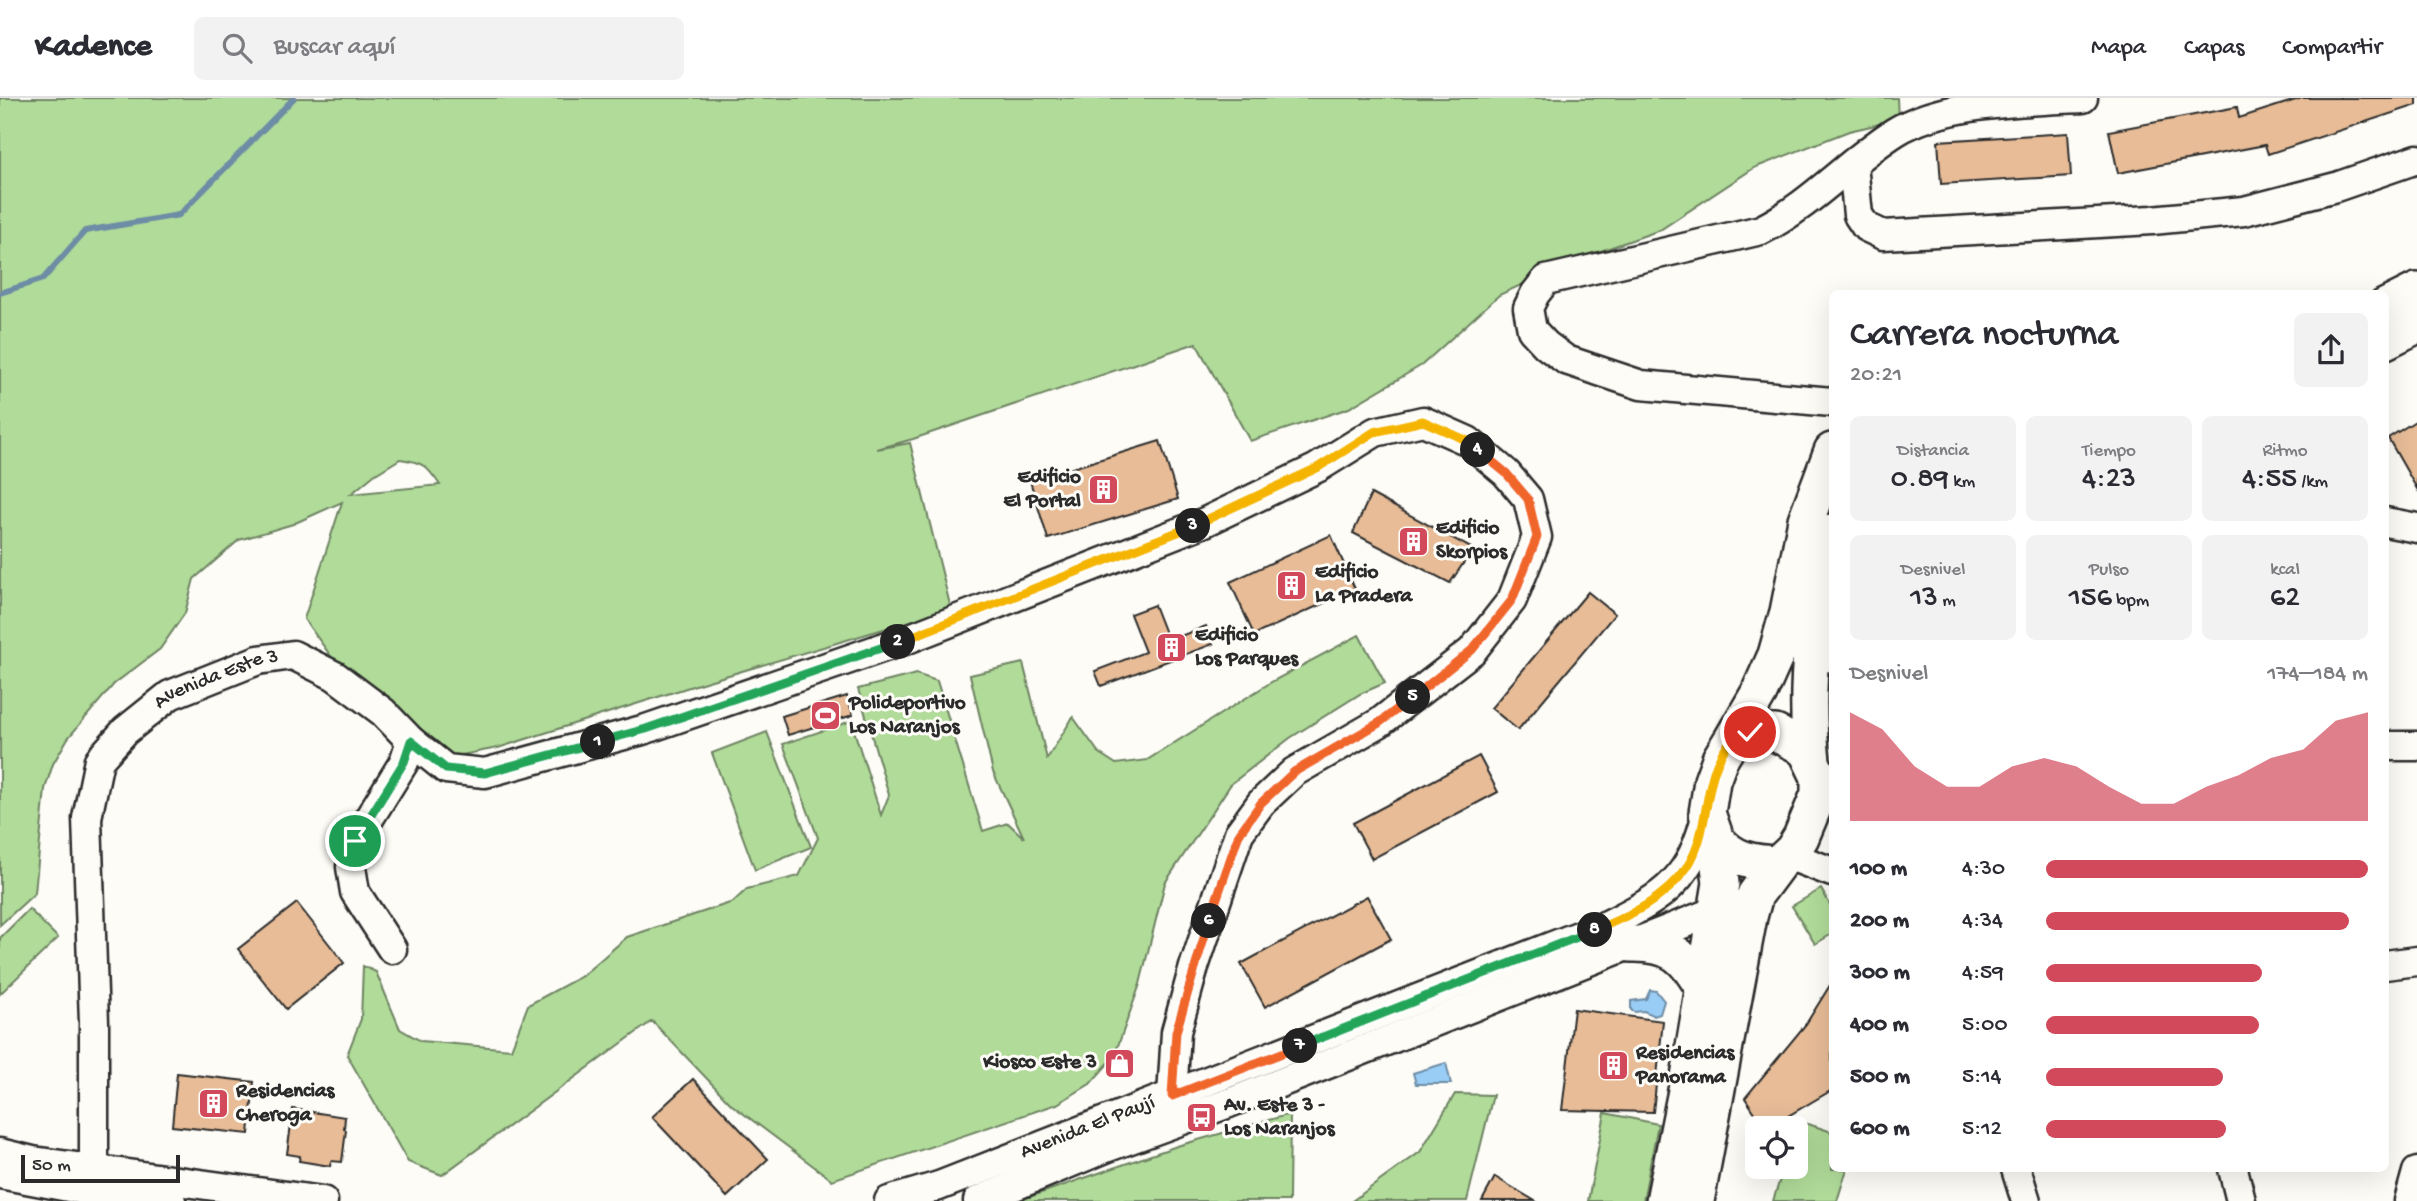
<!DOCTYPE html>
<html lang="es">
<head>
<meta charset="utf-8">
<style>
	:root { --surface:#fff; --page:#f2f2f3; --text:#2b2b33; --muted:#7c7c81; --line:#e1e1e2; --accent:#d1495b }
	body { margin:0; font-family:"Gochi Hand",sans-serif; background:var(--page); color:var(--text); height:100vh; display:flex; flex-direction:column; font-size:26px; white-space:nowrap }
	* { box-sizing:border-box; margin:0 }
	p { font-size:23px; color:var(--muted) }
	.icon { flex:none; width:38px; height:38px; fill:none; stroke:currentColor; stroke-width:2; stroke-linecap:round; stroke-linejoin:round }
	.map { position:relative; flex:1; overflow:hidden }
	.side { position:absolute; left:1829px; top:192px; width:560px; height:882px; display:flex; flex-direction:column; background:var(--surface); border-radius:10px; box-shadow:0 7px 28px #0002 }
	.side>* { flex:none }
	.buttons { position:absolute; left:1745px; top:1018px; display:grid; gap:14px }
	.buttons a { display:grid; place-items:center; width:63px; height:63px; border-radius:10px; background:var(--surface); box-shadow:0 7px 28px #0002; font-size:35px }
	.scale { position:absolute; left:21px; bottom:18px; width:159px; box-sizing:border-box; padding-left:7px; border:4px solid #2b2b2b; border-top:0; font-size:19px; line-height:24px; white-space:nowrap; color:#2b2b2b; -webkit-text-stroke:5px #fdfcf7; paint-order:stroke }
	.pin { position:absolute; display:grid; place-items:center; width:60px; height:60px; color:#fff; margin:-30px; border:4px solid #fff; border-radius:50%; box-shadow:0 2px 7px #0007 }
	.km { position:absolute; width:35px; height:35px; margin:-18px; border-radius:50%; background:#222; color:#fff; font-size:19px; line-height:35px; text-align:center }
	.round { display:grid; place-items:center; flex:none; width:74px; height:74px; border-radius:10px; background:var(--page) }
	.head { display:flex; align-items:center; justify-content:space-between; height:119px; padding:0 21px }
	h1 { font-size:38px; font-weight:600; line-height:52px }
	.metrics { display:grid; grid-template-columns:repeat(3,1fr); gap:10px; height:119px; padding:7px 21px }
	.metrics div { display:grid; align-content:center; border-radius:10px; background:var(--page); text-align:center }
	.metrics b { font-size:30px; font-weight:600 }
	.metrics small { font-size:19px; font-weight:400 }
	.metrics p { font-size:19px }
	.chart { height:196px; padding:14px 21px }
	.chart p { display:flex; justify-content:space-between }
	.chart svg { width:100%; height:126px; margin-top:7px; fill:var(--accent); opacity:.7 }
	ul { padding:0 21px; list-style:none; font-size:23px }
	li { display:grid; grid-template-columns:112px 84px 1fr; align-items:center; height:52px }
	li i { height:18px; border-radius:9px; background:var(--accent) }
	header { display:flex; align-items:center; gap:42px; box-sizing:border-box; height:98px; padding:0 35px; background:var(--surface); border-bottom:2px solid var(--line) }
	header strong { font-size:33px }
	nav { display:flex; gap:38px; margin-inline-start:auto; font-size:24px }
	.search { width:490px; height:63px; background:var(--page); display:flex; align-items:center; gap:18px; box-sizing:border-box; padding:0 24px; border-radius:10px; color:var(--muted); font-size:26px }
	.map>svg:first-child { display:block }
	.green { fill:#b0db99; stroke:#6e8362; stroke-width:2; fill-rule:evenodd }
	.water { fill:#99cdf6; stroke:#6d8ca5; stroke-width:2 }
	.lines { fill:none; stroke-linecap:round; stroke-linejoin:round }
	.stream { stroke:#6d8ca5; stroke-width:6 }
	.building { fill:#e7bc97; stroke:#2b2b2b; stroke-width:2 }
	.minor-casing { stroke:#2b2b2b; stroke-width:33 }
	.major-casing { stroke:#2b2b2b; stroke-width:40 }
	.minor { stroke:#fdfcf7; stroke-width:28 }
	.major { stroke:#fdfcf7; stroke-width:35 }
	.split-1-casing { stroke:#fff; stroke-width:14 }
	.split-2-casing { stroke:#fff; stroke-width:14 }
	.split-3-casing { stroke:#fff; stroke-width:14 }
	.split-4-casing { stroke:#fff; stroke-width:14 }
	.split-5-casing { stroke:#fff; stroke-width:14 }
	.split-6-casing { stroke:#fff; stroke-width:14 }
	.split-7-casing { stroke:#fff; stroke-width:14 }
	.split-8-casing { stroke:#fff; stroke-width:14 }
	.split-9-casing { stroke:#fff; stroke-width:14 }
	.split-1 { stroke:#22a559; stroke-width:9 }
	.split-2 { stroke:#22a559; stroke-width:9 }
	.split-3 { stroke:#f5b400; stroke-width:9 }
	.split-4 { stroke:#f5b400; stroke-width:9 }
	.split-5 { stroke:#f0652b; stroke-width:9 }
	.split-6 { stroke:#f0652b; stroke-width:9 }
	.split-7 { stroke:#f0652b; stroke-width:9 }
	.split-8 { stroke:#22a559; stroke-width:9 }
	.split-9 { stroke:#f5b400; stroke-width:9 }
	.labels { text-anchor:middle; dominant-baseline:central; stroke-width:6; stroke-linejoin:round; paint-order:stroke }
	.poi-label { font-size:21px; font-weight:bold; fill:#2b2b2b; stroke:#fdfcf7; text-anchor:start }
	.street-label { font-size:21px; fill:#2b2b2b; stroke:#fdfcf7 }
</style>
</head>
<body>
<header>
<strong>Kadence</strong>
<div class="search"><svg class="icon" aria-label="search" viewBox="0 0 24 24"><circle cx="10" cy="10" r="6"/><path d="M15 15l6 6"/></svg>Buscar aquí</div>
<nav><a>Mapa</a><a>Capas</a><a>Compartir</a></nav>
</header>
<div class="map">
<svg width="2417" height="1103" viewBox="0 0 2417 1103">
	<rect width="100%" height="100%" fill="#fdfcf7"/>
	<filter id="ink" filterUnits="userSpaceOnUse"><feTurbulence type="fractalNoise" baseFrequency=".0143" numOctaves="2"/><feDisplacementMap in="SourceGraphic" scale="14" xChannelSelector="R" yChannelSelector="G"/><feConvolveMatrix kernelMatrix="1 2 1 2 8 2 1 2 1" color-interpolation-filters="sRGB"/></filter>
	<g filter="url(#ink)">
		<path class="green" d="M0,0H1897L1898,22L1849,33L1754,70L1660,132L1578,161L1499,197L1422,267L1349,310L1250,343L1196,245L913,341L877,351L910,345L951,511L705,584L498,650L451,659L372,590L333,561L304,521L342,404L293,426L239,442L194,481L185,515L160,551L114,586L68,640L53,666L45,691L35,795L0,827ZM400,361C423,364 427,368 440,387L351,396L374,377Z
			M1359,537L1385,585L1360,596L1290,640L1231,686L1165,785L1140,886L1114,959L1090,986L1057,1006L832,1082L732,1007L652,923L442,1077L408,1064L347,957L361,921L363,868L376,874L400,931L421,943L511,951L528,907L582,878L627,839L733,804L747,791L799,778L818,740L783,646L851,623L881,717L889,697L858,591L916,576L937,583L983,733L1008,725L1024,740L993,674L970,577L1023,565L1047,661L1073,619L1099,655L1116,666L1147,662L1273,583Z
			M767,634L811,749L755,772L712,655Z
			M1821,791L1832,810V836L1815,846L1792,808Z
			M29,811L58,840L0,896V840Z
			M1455,996L1493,997L1467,1103H1352L1420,1054Z
			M1605,1015L1658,1026L1643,1103H1588Z
			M1290,1016L1289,1103H1018L1177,1048Z
			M1799,1023L1832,1034V1071H1847L1837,1103H1773L1784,1069H1796V1034Z"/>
		<path class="water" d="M1650,892L1656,893L1664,903L1660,916L1654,918L1644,913L1634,914L1631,912V903L1646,901Z
			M1446,965L1451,986H1416L1413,975Z"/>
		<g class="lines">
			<path class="stream" d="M0,195L43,181L85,133L179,117L294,0"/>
		</g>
		<path class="building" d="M2302,0H2417V7L2268,56L2265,47L2118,75L2109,33L2237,9L2239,20Z
			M2068,35L2071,78L1941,86L1938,43Z
			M2417,322V391L2388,340Z
			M1160,343L1178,401L1048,441L1030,383Z
			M1371,396L1473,451L1450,485L1353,435Z
			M1331,437L1355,491L1254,537L1230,484Z
			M1588,494L1615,516L1518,632L1491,610Z
			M1154,507L1168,543L1206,528L1213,546L1101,588L1095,573L1145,554L1130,516Z
			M847,598L853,617L788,637L782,618Z
			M1479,658L1498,694L1372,761L1353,725Z
			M1367,798L1391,841L1265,909L1241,866Z
			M297,805L344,865L286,911L238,851Z
			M1832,884V992L1766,1031L1745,1000L1806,926Z
			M1574,911L1663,923L1653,1014L1562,1012Z
			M177,975L254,984L249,1036L172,1028Z
			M693,981L768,1061L727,1099L652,1019Z
			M293,1011L345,1019L344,1031L346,1032L342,1064L331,1063L330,1068L299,1063L300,1058L287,1056Z
			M1495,1079L1535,1103H1482Z"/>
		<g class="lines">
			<defs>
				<g id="minor">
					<path d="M1853,66L1858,117L1866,129L1883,137L2152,122L2244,113L2336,89L2417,61"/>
					<path d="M1832,304L1641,287L1566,262L1546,247L1532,232L1528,210L1535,196L1546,182L1761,132C1811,107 1848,64 1895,34C1943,4 2027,3 2083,0"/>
					<path d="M2385,424L2417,430"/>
					<path d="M1817,517L1832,560"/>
					<path d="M2385,648H2417"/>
					<path d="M1788,757L1832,774"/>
					<path d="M392,851L355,794L351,769L355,743L404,664L411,643"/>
					<path d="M2385,867L2417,863"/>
					<path d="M0,1055L33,1063L323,1103"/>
					<path d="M2016,1071L2026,1103"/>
					<path d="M2233,1071L2241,1103"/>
					<path d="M0,1076L121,1099L171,1103"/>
					<path id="s1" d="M94,1094V925L87,720L99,662L125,633L170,597L258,562L293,557L335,578L383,614L411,643L446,671L485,675L646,631L905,542L1205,424L1317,370L1375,334L1423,323L1468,343L1506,375L1528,401L1537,439L1512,502L1472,553L1379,625L1294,674L1261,705L1239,735L1194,869L1176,934L1172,998L1183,1020"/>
					<path id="s2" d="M889,1103L939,1088L1609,826C1667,797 1691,781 1707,715"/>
					<path d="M978,1103L1108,1049L1229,1005L1733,806"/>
					<path d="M2409,1103L2417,1074"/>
				</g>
				<path id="major" d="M2385,209L2417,193
					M2385,243L2417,227
					M1731,643L1759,595L1776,557L1788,514L1806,422L1832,353
					M1812,662C1803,585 1814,509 1832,434
					M1631,846C1672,845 1685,858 1705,893
					M1664,1103L1690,973L1721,785L1716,741L1707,715L1712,683L1720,661L1731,643L1750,634L1775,635L1799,647L1807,654L1819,679V696L1801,739L1793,752L1778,766C1752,765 1733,762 1716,741
					M1696,1103L1749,819L1755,797L1778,766"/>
			</defs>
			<use href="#minor" class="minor-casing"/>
			<use href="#major" class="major-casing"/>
			<use href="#minor" class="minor"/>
			<use href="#major" class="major"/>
		</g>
	</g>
	<g class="lines" filter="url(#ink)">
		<defs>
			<path id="split-1" d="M355,743L404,664L411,643L446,671L485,675L598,644"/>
			<path id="split-2" d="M598,644L646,631L898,544"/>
			<path id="split-3" d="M898,544L1193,428"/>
			<path id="split-4" d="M1193,428L1317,370L1374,334L1423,323L1468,343L1478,352"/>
			<path id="split-5" d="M1413,599L1472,552L1512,502L1537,439L1528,401L1506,375L1478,352"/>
			<path id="split-6" d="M1209,823L1239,736L1261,705L1294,674L1379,625L1413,599"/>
			<path id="split-7" d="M1209,823L1176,934L1172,998L1300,948"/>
			<path id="split-8" d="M1300,948L1595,832"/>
			<path id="split-9" d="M1595,832C1629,818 1666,801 1687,769C1712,732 1701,675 1731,643C1736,638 1744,636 1750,634"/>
		</defs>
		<use href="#split-1" class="split-1-casing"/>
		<use href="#split-2" class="split-2-casing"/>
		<use href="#split-3" class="split-3-casing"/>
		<use href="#split-4" class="split-4-casing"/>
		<use href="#split-5" class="split-5-casing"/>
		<use href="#split-6" class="split-6-casing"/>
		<use href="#split-7" class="split-7-casing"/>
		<use href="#split-8" class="split-8-casing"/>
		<use href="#split-9" class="split-9-casing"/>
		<use href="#split-1" class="split-1"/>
		<use href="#split-2" class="split-2"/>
		<use href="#split-3" class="split-3"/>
		<use href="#split-4" class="split-4"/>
		<use href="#split-5" class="split-5"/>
		<use href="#split-6" class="split-6"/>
		<use href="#split-7" class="split-7"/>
		<use href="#split-8" class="split-8"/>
		<use href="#split-9" class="split-9"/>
	</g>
	<defs>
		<symbol id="building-square" viewBox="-11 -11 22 22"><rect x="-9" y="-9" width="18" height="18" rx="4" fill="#d1495b" stroke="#fdfcf7"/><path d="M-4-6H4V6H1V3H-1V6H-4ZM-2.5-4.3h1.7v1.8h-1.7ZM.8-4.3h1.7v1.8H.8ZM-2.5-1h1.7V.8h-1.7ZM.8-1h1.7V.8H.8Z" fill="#fff"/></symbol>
		<symbol id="stadium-square" viewBox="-11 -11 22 22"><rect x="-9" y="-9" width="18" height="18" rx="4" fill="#d1495b" stroke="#fdfcf7"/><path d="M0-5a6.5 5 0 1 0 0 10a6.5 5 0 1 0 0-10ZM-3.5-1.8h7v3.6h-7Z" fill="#fff"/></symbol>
		<symbol id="shop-square" viewBox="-11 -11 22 22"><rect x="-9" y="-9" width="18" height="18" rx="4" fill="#d1495b" stroke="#fdfcf7"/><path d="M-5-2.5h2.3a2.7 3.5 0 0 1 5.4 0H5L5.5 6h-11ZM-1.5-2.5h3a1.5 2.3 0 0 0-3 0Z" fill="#fff"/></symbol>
		<symbol id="bus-square" viewBox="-11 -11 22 22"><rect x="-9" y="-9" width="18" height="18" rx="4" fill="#d1495b" stroke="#fdfcf7"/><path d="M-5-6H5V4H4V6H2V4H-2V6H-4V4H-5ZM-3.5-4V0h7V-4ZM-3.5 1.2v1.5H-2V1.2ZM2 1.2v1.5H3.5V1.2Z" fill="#fff"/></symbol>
	</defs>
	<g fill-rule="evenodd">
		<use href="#building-square" x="1086" y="374" width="35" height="35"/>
		<use href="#building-square" x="1396" y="426" width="35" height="35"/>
		<use href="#building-square" x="1274" y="470" width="35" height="35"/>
		<use href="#building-square" x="1154" y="532" width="35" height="35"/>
		<use href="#stadium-square" x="808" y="600" width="35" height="35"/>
		<use href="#shop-square" x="1102" y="948" width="35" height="35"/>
		<use href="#building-square" x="1596" y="950" width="35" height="35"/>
		<use href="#building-square" x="196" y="988" width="35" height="35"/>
		<use href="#bus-square" x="1184" y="1002" width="35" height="35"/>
	</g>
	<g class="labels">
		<g class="poi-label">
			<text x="1081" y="380" text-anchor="end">Edificio<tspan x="1081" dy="24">El Portal</tspan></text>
			<text x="1436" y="431">Edificio<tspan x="1436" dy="24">Skorpios</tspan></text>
			<text x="1315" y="475">Edificio<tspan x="1315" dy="24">La Pradera</tspan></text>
			<text x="1195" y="538">Edificio<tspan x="1195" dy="24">Los Parques</tspan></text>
			<text x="849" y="606">Polideportivo<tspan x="849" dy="24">Los Naranjos</tspan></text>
			<text x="1636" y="956">Residencias<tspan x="1636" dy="24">Panorama</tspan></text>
			<text x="1097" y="965" text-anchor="end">Kiosco Este 3</text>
			<text x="236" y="994">Residencias<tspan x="236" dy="24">Cheroga</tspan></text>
			<text x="1224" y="1008">Av. Este 3 -<tspan x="1224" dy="24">Los Naranjos</tspan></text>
		</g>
		<g class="street-label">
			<text stroke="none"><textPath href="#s1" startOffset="579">Avenida Este 3</textPath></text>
			<text stroke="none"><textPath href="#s2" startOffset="212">Avenida El Paují</textPath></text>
		</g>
	</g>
</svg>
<div class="buttons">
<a><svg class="icon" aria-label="locate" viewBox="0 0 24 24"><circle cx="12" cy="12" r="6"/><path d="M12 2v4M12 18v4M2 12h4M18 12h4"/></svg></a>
</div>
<div class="scale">50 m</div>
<div class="pin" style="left:355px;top:743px;background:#1e9e55"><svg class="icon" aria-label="arrive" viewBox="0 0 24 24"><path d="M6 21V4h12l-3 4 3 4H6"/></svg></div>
<div class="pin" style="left:1750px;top:634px;background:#d93025"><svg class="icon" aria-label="check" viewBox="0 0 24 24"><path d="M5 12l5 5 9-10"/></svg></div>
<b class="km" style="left:598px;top:644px">1</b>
<b class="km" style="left:898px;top:544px">2</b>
<b class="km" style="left:1193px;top:428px">3</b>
<b class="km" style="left:1478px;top:352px">4</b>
<b class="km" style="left:1413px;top:599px">5</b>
<b class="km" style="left:1209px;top:823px">6</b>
<b class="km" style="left:1300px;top:948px">7</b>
<b class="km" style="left:1595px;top:832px">8</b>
<section class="side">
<div class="head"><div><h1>Carrera nocturna</h1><p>20:21</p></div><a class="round"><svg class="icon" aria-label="share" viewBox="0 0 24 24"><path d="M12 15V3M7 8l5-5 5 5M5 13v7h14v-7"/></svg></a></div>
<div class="metrics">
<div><p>Distancia</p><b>0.89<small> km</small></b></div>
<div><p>Tiempo</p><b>4:23</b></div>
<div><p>Ritmo</p><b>4:55<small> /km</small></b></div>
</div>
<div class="metrics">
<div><p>Desnivel</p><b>13<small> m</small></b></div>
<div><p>Pulso</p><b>156<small> bpm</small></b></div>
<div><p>kcal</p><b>62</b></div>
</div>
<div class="chart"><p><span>Desnivel</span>174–184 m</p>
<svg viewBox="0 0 160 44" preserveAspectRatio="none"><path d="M0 44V6L10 12L20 25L30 32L40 32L50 25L60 22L70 25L80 32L90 38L100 38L110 32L120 28L130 22L140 19L150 9L160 6V44z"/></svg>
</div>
<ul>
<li><b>100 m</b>4:30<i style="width:100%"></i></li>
<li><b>200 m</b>4:34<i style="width:94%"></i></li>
<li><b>300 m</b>4:59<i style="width:67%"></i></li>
<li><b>400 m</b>5:00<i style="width:66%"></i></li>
<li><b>500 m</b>5:14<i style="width:55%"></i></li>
<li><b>600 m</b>5:12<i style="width:56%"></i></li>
</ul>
</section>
</div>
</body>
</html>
